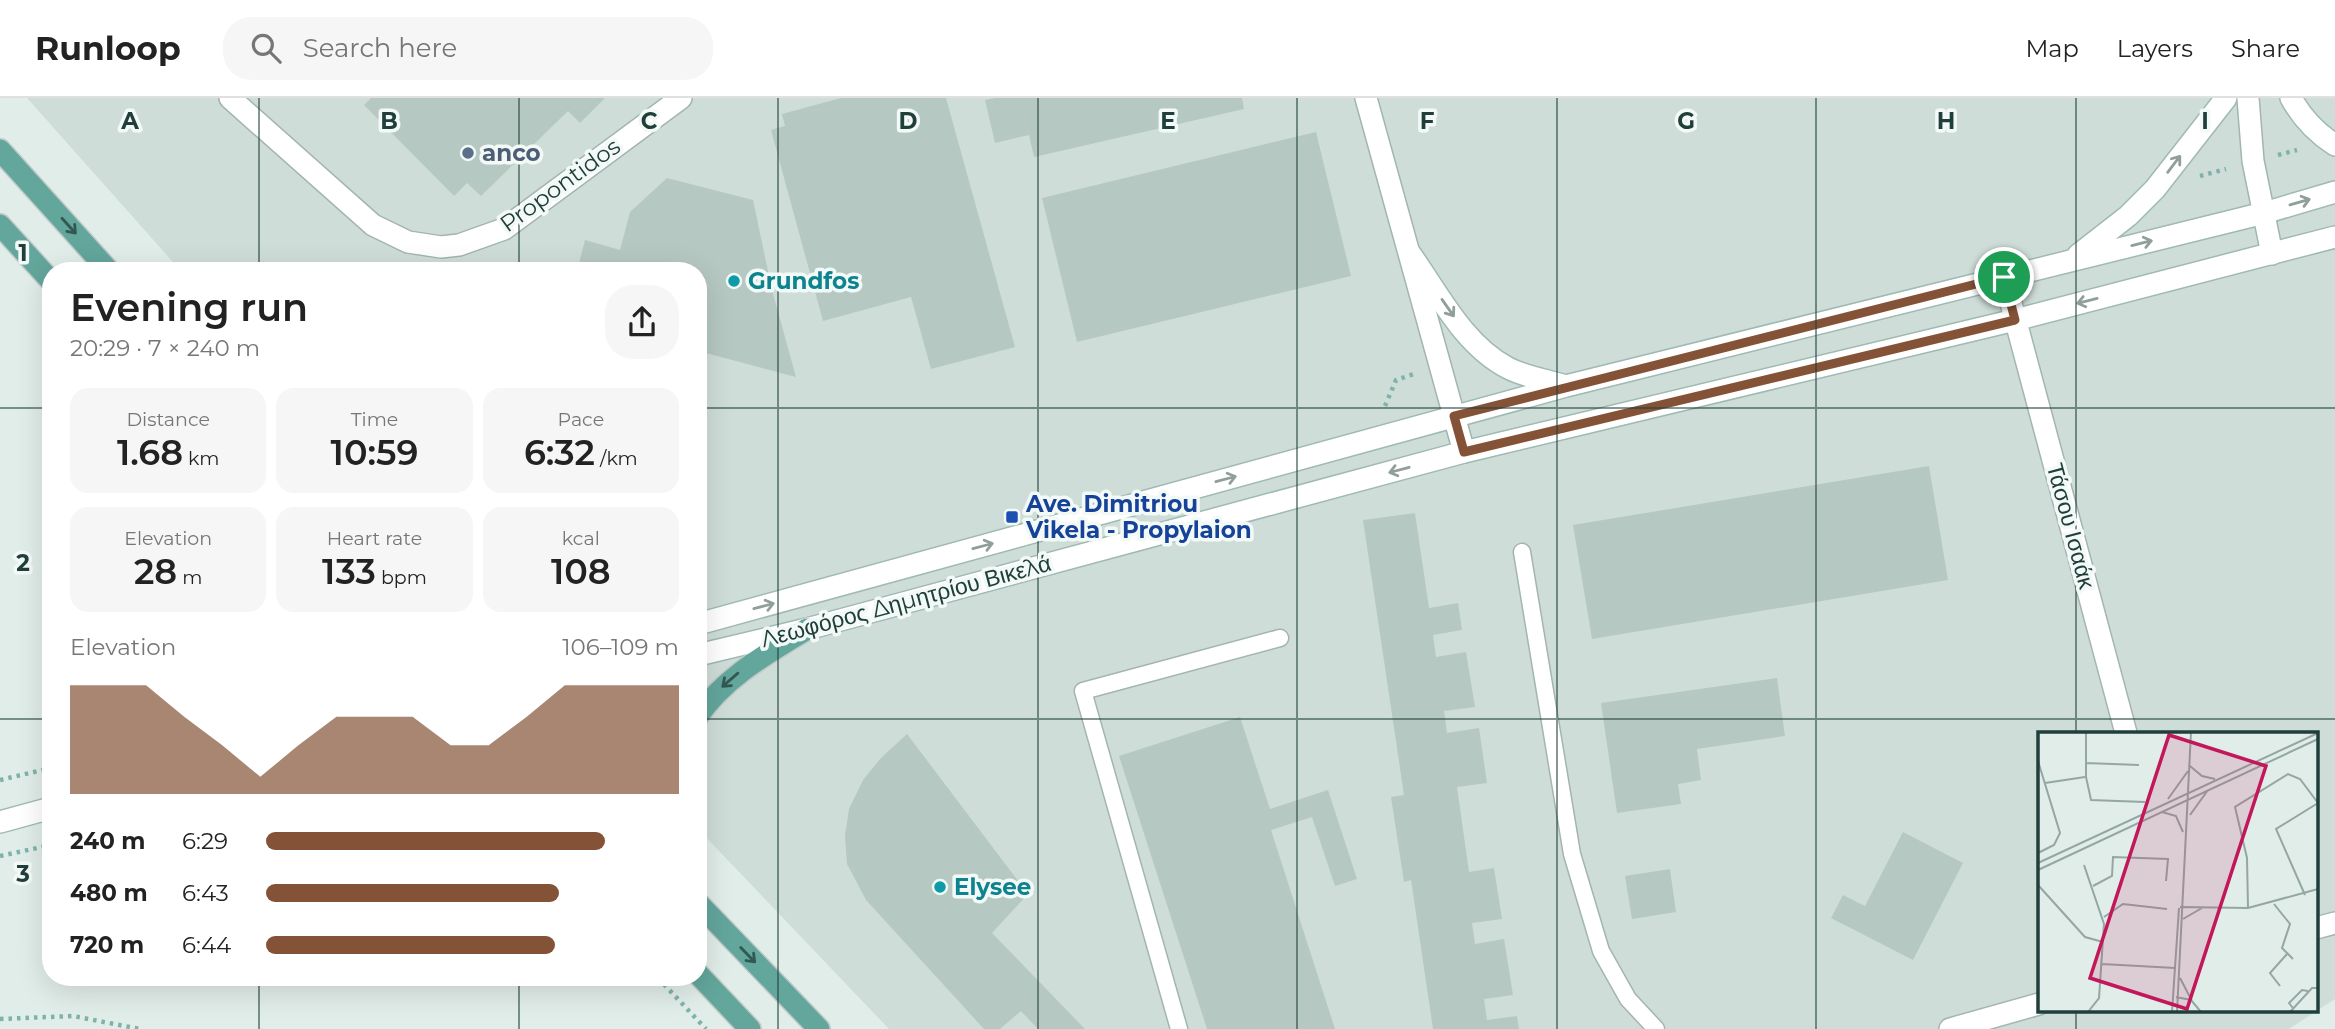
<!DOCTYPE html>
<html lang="en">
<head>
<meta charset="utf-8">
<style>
	:root { --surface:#fff; --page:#f6f6f6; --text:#222; --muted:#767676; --line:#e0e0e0; --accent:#845337 }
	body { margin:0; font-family:Montserrat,sans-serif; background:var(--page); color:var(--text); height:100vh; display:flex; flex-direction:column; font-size:26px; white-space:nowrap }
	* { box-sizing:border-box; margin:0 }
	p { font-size:23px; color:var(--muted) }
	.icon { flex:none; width:38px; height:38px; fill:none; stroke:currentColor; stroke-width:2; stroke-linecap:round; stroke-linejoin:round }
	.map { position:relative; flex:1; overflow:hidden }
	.side { position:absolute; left:42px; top:164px; width:665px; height:724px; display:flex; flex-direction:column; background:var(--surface); border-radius:28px; box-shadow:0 7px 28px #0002 }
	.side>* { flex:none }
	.pin { position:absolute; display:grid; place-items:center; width:60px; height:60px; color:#fff; margin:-30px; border:4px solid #fff; border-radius:50%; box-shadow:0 2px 7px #0007 }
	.round { display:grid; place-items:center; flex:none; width:74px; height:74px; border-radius:28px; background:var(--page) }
	.headline { display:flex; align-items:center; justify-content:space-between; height:119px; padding:0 28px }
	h1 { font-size:38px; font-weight:600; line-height:52px }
	.figures { display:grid; grid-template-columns:repeat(3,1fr); gap:10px; height:119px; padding:7px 28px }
	.figures div { display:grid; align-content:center; border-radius:18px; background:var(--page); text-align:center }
	.figures b { font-size:35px; font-weight:600 }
	.figures small { font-size:19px; font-weight:400 }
	.figures p { font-size:19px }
	.chart { height:196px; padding:14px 28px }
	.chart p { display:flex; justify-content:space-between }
	.chart svg { width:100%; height:126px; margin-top:7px; fill:var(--accent); opacity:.7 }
	ul { padding:0 28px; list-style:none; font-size:23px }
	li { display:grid; grid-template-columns:112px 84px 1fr; align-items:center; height:52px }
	li i { height:18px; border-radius:9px; background:var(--accent) }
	header { display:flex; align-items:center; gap:42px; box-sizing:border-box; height:98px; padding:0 35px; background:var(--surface); border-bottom:2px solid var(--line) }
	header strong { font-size:33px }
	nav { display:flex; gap:38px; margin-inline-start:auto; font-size:24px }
	.search { width:490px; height:63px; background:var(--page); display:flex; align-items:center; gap:18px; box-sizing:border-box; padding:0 24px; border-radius:28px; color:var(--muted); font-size:26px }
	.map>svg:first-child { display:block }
	.built { fill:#cfddd8; fill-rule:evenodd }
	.building { fill:#b6c8c2 }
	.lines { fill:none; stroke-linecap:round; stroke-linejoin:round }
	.lane-casing { stroke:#a3b5b1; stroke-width:19 }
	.street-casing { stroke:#a3b5b1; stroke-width:24 }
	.secondary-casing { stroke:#9fb9b3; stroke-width:24 }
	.primary-casing { stroke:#c1c9c8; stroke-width:24 }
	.path { stroke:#7fb3a9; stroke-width:4.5; stroke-dasharray:3.5 5; stroke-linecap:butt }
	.lane { stroke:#fff; stroke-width:16 }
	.street { stroke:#fff; stroke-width:21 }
	.secondary { stroke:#fff; stroke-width:21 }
	.primary { stroke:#63a69c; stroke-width:21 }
	.oneway { stroke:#909f9c }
	.oneway2 { stroke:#315952 }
	.route-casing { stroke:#fff; stroke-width:14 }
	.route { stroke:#845337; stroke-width:9 }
	.grid { fill:none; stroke:#203f3a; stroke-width:2; stroke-opacity:0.55 }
	.service-dot { fill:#5c6f8a; stroke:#f2f9f6; stroke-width:2.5 }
	.culture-dot { fill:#0f9aa8; stroke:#f2f9f6; stroke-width:2.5 }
	.transit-dot { fill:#1a4fb4; stroke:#f2f9f6; stroke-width:2.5 }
	.labels { text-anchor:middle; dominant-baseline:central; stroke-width:7; stroke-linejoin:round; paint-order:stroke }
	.service-label { font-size:23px; font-weight:bold; fill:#4e5e75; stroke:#f2f9f6; text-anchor:start }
	.street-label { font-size:23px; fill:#203f3a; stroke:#f2f9f6 }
	.culture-label { font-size:23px; font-weight:bold; fill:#0d838f; stroke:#f2f9f6; text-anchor:start }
	.transit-label { font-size:23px; font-weight:bold; fill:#164399; stroke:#f2f9f6; text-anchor:start }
	.inset-road { fill:none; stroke:#94a7a3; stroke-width:2 }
	.view { fill:#c2185b; fill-opacity:0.15; stroke:#c2185b; stroke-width:3.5 }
	.inset-edge { fill:none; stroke:#203f3a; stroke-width:3.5 }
	.grid-label { font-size:23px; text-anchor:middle; font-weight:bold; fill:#203f3a; stroke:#f2f9f6; stroke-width:7; stroke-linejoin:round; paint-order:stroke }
</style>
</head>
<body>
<header>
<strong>Runloop</strong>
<div class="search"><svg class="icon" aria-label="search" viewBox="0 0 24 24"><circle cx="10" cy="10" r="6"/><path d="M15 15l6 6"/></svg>Search here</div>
<nav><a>Map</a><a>Layers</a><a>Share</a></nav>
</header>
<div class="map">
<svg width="2335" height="931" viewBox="0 0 2335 931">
	<rect width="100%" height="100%" fill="#e1ede9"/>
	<path class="built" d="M27,0H2335V901L2289,931H889L698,731V173H181ZM2039,635H2316V912H2039Z"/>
	<path class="building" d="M371,0H605L580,25L568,13L481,98L467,85L454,98L364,7Z
		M841,0H946L1015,249L931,271L911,199L823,223L771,32L785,28L782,16Z
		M995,0H1242L1244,11L1034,59L1029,37L995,45L985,2Z
		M1316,34L1351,178L1077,244L1042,100Z
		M667,80L753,102L772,192L796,279L698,253V173H577L585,142L620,152L630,114Z
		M1929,368L1948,482L1592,541L1573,427Z
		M1415,415L1429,510L1458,505L1462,532L1433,537L1436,559L1466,554L1475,609L1444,613L1447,635L1479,630L1487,685L1457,689L1469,774L1494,770L1502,821L1472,825L1475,846L1504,841L1513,897L1484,901L1487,922L1517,918L1519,931H1433L1411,782L1404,784L1391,699L1404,697L1363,422Z
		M1777,580L1785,638L1697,651L1701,682L1678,686L1681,706L1617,715L1601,605Z
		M1240,619L1270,711L1328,692L1357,781L1335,788L1312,719L1271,732L1335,931H1207L1119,658Z
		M907,636L1028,796L992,835L1085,931H1038L1021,913L1000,931H984L866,802L847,766L845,738L849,711L863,682L881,660Z
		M1903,734L1963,765L1913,862L1831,820L1843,797L1865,808Z
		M1670,771L1676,814L1632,821L1625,778Z"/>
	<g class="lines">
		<defs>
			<path id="lane" d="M1522,454L1572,756L1601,853L1628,901L1656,931
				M1179,931L1083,593L1280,540"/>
			<path id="street" d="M230,0L373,127L408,144L441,149L459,147L504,131L681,0
				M1366,0L1464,354
				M2248,0L2253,63L2272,156
				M2004,179L2126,635
				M2316,830L2335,825
				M1950,931L2039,906"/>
			<path id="secondary" d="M2291,0C2302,20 2315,34 2335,47
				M1409,154C1437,193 1463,247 1508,270C1525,279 1547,282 1566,288
				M2078,157L2128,118L2155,91L2226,0
				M698,526L1566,288L2264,115L2335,94
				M698,557L807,531L1464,354L2015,222L2335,139
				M0,724L51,710"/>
			<path id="primary" d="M0,52L109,173
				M0,127L51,183
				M698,618C726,578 767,556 807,531
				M698,805L819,931
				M698,876L750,931"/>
		</defs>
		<use href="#lane" class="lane-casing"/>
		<use href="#street" class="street-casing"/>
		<use href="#secondary" class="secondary-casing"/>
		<use href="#primary" class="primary-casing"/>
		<path class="path" d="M2278,57L2297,52
			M2200,78L2226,71
			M1385,308L1396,282L1414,276
			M0,682L51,670
			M0,758L51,747
			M658,880L706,931
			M0,921L73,918L140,931"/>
		<use href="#lane" class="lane"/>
		<use href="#street" class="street"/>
		<use href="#secondary" class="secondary"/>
		<use href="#primary" class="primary"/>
	</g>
	<defs><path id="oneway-shaft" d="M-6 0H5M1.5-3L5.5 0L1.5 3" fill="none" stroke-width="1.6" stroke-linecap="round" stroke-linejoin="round" transform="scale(1.75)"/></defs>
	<g class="oneway">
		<use href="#oneway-shaft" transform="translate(2174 66) rotate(-53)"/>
		<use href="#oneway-shaft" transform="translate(2300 104) rotate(-16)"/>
		<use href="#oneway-shaft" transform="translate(2142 145) rotate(-14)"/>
		<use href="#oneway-shaft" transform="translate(2087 203) rotate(166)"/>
		<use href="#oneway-shaft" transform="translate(1448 210) rotate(55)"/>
		<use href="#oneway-shaft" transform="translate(1399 372) rotate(165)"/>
		<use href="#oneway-shaft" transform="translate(1226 381) rotate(-15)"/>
		<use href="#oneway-shaft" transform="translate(983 448) rotate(-15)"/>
		<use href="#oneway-shaft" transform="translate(764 508) rotate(-15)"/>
	</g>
	<g class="oneway2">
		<use href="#oneway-shaft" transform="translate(69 128) rotate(48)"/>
		<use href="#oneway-shaft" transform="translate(730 582) rotate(139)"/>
		<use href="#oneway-shaft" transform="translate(748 857) rotate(46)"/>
	</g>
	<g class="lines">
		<defs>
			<path id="route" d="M2004,179L2015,222L1464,354L1454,318Z"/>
		</defs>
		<use href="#route" class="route-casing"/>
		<use href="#route" class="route"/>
	</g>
	<path class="grid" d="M259,0V173M519,0V173M778,0V931M1038,0V931M1297,0V931M1557,0V931M1816,0V931M2076,0V635M0,310H51M698,310H2335M0,621H51M698,621H2335M259,880V931M519,880V931M2076,912V931"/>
	<circle class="service-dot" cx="468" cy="55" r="7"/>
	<g class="culture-dot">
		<circle cx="734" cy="183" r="7"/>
		<circle cx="940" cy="789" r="7"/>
	</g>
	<rect class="transit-dot" x="1005" y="412" width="14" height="14" rx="3.5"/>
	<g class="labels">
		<g class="service-label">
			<text x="482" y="55">anco</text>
		</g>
		<g class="street-label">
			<text transform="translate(560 87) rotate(-36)">Propontidos</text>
			<text transform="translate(2071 428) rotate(75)">Τάσου Ισαάκ</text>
			<text transform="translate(906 503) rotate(-15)">Λεωφόρος Δημητρίου Βικελά</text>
		</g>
		<g class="culture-label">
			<text x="748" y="183">Grundfos</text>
			<text x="954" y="789">Elysee</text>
		</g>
		<g class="transit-label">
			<text x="1026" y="406">Ave. Dimitriou<tspan x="1026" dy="26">Vikela - Propylaion</tspan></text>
		</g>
	</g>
	<g transform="translate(2038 634)">
		<rect width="280" height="280" fill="#e1ede9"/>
		<path class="inset-road" d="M48,0V45L53,68L107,70M0,29L22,101L16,113L0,121M48,31L101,33M152,34L164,44L177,47M7,51L47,45M130,67L150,39M124,80L138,84L145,100M152,83L170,58M0,131L280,1M46,133L66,192L61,266L50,280M0,138L280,7M0,153L47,205L65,210M55,154L74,144L75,125L130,127L128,149M236,172L252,192L244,216L255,227M142,175L210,176L280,157M210,176L209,126L197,75L250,42L262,47L280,71L238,97L267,163M66,185L85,172L129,177M145,187L164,176M64,232L137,236M142,246L154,269M242,254L232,241L249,222M138,265L153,268L163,280M255,276L251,271L264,258L270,259M134,280L141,176M139,280L153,0M252,280L274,256H280"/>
		<path class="view" d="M131,3L228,34L149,277L52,246Z"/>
		<rect width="280" height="280" class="inset-edge"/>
	</g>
	<g class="grid-label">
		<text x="130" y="31">A</text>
		<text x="389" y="31">B</text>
		<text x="649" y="31">C</text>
		<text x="908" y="31">D</text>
		<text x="1168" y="31">E</text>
		<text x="1427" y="31">F</text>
		<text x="1686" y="31">G</text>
		<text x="1946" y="31">H</text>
		<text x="2205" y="31">I</text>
		<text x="23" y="163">1</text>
		<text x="23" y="473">2</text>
		<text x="23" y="784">3</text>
	</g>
</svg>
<div class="pin" style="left:2004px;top:179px;background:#1e9e55"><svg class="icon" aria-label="arrive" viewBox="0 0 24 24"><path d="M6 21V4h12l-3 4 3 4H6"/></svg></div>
<section class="side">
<div class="headline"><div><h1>Evening run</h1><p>20:29 · 7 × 240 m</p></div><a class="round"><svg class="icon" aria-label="share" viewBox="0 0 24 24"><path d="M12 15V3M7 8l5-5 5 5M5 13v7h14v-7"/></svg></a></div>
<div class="figures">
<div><p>Distance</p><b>1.68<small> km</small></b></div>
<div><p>Time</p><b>10:59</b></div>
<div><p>Pace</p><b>6:32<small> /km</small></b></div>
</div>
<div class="figures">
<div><p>Elevation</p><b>28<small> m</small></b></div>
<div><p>Heart rate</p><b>133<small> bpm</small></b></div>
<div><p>kcal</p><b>108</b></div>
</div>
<div class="chart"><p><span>Elevation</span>106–109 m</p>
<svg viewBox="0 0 160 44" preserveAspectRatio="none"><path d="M0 44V6L10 6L20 6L30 17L40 27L50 38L60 27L70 17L80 17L90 17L100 27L110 27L120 17L130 6L140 6L150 6L160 6V44z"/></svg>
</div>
<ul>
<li><b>240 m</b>6:29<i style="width:82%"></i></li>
<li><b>480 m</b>6:43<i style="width:71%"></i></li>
<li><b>720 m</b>6:44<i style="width:70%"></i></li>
</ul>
</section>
</div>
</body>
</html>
